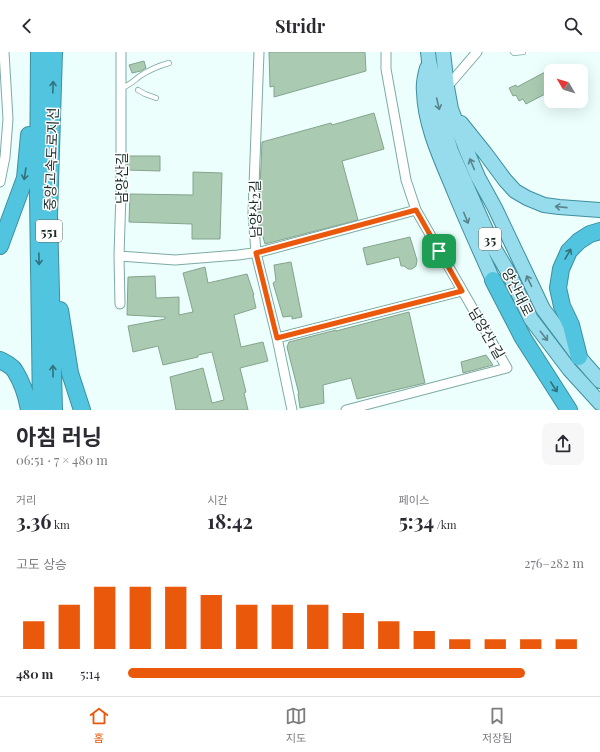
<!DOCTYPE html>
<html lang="ko">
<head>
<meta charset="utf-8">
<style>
	:root { --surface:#fff; --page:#f7f7f7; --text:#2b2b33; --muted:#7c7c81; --line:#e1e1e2; --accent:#ea580c }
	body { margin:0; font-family:"Playfair Display","Noto Sans KR",serif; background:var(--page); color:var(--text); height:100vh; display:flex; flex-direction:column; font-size:15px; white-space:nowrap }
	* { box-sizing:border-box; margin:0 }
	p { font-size:13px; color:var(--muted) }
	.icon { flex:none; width:22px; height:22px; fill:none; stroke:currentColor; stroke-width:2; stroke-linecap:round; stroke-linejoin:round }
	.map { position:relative; height:358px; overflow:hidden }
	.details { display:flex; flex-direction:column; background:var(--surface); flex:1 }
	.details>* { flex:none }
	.needle { width:26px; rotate:308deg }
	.tools { position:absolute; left:544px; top:12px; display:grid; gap:8px }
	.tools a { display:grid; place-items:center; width:44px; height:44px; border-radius:8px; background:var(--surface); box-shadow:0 4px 16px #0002; font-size:20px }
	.pin { position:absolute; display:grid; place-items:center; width:34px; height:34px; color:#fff; margin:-17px; border-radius:8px; box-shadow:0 2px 6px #0006 }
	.round { display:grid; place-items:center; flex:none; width:42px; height:42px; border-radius:8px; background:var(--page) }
	.summary { display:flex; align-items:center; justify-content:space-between; height:68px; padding:0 16px }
	h1 { font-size:22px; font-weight:700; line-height:30px }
	.metrics { display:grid; grid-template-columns:repeat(3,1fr); gap:6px; height:68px; padding:4px 16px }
	.metrics div { display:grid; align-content:center }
	.metrics b { font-size:20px; font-weight:700 }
	.metrics small { font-size:11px; font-weight:400 }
	.metrics p { font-size:11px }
	.chart { height:112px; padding:8px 16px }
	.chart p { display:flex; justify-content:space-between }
	.chart svg { width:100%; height:72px; margin-top:4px; stroke:var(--accent); stroke-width:6 }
	ul { padding:0 16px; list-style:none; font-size:13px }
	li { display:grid; grid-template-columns:64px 48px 1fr; align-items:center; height:30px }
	li i { height:10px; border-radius:5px; background:var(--accent) }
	header { display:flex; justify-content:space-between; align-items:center; height:52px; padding:0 16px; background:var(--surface); font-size:18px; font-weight:700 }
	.tab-bar { display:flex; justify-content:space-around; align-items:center; height:56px; border-top:1px solid var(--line); background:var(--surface); font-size:11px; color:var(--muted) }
	.tab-bar a { display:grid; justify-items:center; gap:2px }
	.tab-bar .selected { color:var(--accent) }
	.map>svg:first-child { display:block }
	.building { fill:#aacbb2; stroke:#84a48d }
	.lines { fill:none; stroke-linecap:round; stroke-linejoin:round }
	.lane-casing { stroke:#7eaba4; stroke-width:6 }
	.street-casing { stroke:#7eaba4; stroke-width:11 }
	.primary-casing { stroke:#3d8f9f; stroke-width:16 }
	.highway-casing { stroke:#3d8f9f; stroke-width:18 }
	.lane { stroke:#fff; stroke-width:4.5 }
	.street { stroke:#fff; stroke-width:9 }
	.primary { stroke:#97dcec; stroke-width:14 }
	.highway { stroke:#51c5df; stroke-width:16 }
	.oneway { stroke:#32717b }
	.oneway2 { stroke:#58848a }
	.route-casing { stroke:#fff; stroke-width:8 }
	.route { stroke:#ea580c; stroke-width:5 }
	.labels { text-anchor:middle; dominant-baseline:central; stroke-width:3; stroke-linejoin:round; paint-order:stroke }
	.shield { fill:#fff; stroke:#5e6b69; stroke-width:1 }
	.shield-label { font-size:13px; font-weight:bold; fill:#192c29 }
	.street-label { font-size:14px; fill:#192c29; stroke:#fff }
</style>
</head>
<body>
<header><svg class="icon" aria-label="back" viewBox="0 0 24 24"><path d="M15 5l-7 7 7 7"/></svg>Stridr<svg class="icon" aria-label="search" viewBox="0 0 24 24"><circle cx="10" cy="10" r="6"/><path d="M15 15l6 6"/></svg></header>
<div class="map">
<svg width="600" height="358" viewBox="0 0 600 358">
	<rect width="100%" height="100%" fill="#ecfffc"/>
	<path class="building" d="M269,0H365L366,19L274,45V34L270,35Z
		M144,9L146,16L141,19L132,21L129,13Z
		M547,19L551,28V39L526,52L523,47L519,49L516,43L513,44L509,36L516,33L517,35Z
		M374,61L384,97L342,109L358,168L265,192L260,174L259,161L262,90L331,71L332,73Z
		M127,104H160V119L127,118Z
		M193,120L222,121L220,187H192V172L129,170L130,142L193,143Z
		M410,185L417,208L416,214L412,217H408L404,214H401L399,205L367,213L363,196Z
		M291,210L302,265L292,267V264L283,265L273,231L276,229L274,213Z
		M205,215L208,231L247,222L254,243H253L256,256L234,263L241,295L263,290L268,309L240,316L246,340L244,341L248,358H176L170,325L203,316L212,351L224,348L212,300L198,303V305L163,313L158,294L133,300L128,274L165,267V265L127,263L128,225L155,224L156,246L179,245V263L193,260L183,221Z
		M409,260L425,331L357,347L351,326L323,333L324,351L300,356L298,342H299L287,295L289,290L336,278V279Z
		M486,303L493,313L463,321L461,310Z"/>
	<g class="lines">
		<defs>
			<path id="lane" d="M513,0L514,1L523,0
				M121,36C129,34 133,29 140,24C149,18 158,14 169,11
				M138,38L145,42L156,46"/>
			<path id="street" d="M259,0L253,161L256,201L277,286L292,358
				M447,35L477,0
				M0,130L5,105L8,67L4,0
				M119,204L175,208L238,203L260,200L416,158
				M120,252L119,204L121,140V0
				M277,286L462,239
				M346,358L507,316L416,158L406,128L386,17V0"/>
			<path id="primary" d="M428,0L429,9L442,70L451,99L494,196L508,220L531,267L569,317L600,351
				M443,0L447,35L451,57L466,97L478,125L495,156L543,257L579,305L600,329
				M427,16C425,23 423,32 424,40C425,75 442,109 455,141C467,170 480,199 493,228
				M461,71L485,101L505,128L515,139L527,146L544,153L559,155L600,158"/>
			<path id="highway" d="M39,0L38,143L41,358
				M0,194L25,126L29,83
				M493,228L523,286L569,358
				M60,258L70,321L82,358
				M579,305L571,273L562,254L558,236L561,217L569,199L579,189L590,182L600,179
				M0,308C6,311 12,314 15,319C22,330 27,346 29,358
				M54,358L49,164L54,0"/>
		</defs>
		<use href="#lane" class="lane-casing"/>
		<use href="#street" class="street-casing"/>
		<use href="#primary" class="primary-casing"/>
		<use href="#highway" class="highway-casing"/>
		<use href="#lane" class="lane"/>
		<use href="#street" class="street"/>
		<use href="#primary" class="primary"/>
		<use href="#highway" class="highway"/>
	</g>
	<defs><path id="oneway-shaft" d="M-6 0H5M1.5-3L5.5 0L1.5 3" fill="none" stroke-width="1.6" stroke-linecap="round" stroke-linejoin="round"/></defs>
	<g class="oneway">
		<use href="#oneway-shaft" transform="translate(53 35) rotate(-88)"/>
		<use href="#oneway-shaft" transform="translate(25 122) rotate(99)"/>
		<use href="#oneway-shaft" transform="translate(568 202) rotate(-60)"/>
		<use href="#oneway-shaft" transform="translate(39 207) rotate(89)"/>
		<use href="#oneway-shaft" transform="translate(53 319) rotate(-91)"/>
		<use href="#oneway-shaft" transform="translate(554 335) rotate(57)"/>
	</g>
	<g class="oneway2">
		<use href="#oneway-shaft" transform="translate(438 52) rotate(77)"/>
		<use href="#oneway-shaft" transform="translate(472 112) rotate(-113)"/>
		<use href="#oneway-shaft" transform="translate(561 155) rotate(-174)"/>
		<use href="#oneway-shaft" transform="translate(466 166) rotate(68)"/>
		<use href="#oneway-shaft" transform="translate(529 229) rotate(-116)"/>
		<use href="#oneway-shaft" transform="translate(544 284) rotate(52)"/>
	</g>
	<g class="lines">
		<defs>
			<path id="route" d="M416,158L462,239L277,286L256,201Z"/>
		</defs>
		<use href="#route" class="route-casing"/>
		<use href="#route" class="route"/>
	</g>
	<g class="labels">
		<g class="shield">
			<rect x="36" y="168" width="26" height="22" rx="3"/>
			<rect x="479" y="176" width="22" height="22" rx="3"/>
		</g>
		<g class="shield-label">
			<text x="49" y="179">551</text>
			<text x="490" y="187">35</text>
		</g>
		<g class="street-label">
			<text transform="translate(51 107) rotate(-88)">중앙고속도로지선</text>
			<text transform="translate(121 126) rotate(-90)">남양산길</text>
			<text transform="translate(255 157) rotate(-91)">남양산2길</text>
			<text transform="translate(518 240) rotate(63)">양산대로</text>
			<text transform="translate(487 281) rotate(60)">남양산1길</text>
		</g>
	</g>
</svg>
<div class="tools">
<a><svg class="needle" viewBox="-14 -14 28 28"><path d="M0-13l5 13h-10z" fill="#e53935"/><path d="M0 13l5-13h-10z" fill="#7c7c81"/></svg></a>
</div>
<div class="pin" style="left:439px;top:199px;background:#1e9e55"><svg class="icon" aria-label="arrive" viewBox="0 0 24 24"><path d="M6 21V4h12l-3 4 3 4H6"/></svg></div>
</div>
<section class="details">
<div class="summary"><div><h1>아침 러닝</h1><p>06:51 · 7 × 480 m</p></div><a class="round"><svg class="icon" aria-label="share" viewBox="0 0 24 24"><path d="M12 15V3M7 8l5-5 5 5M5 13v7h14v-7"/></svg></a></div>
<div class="metrics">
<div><p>거리</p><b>3.36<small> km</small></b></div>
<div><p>시간</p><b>18:42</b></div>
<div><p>페이스</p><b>5:34<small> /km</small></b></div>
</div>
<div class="chart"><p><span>고도 상승</span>276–282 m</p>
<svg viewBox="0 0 160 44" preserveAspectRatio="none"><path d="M5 44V27M15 44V17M25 44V6M35 44V6M45 44V6M55 44V11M65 44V17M75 44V17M85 44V17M95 44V22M105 44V27M115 44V33M125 44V38M135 44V38M145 44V38M155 44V38"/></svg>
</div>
<ul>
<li><b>480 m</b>5:14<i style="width:87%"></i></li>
</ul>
</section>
<nav class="tab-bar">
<a class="selected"><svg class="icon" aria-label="home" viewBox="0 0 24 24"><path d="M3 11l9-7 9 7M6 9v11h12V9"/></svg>홈</a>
<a><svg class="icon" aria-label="map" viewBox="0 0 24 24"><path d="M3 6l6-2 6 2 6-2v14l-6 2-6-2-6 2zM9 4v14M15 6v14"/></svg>지도</a>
<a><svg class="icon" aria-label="saved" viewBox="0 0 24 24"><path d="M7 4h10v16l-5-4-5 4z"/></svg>저장됨</a>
</nav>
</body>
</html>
